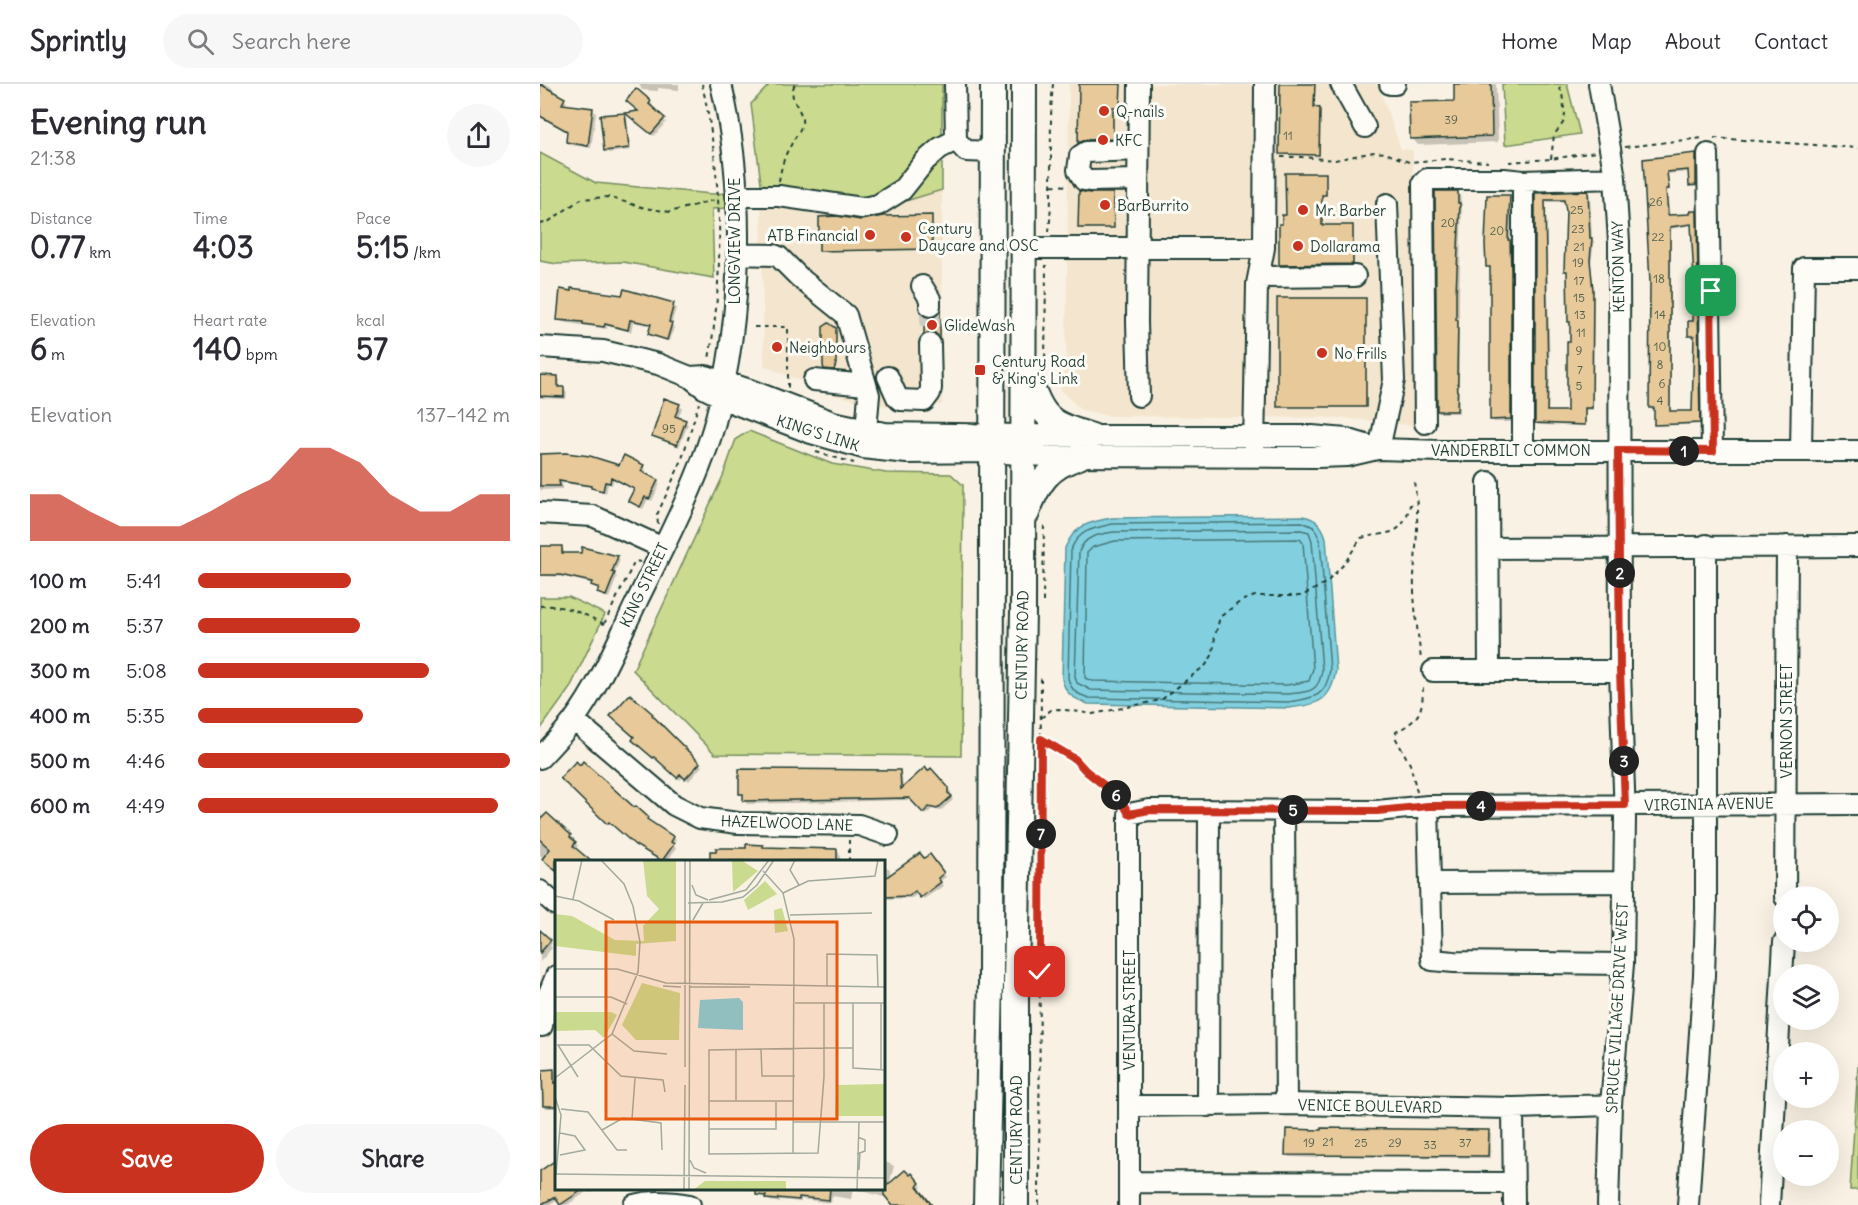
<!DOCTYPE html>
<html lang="en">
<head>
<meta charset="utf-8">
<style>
	:root { --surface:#fff; --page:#f7f7f7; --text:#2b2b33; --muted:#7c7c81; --line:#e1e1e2; --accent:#c8321e }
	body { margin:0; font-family:Delius,sans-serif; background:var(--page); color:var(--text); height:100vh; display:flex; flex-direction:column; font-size:22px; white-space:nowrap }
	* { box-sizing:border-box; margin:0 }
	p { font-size:20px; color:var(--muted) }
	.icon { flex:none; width:33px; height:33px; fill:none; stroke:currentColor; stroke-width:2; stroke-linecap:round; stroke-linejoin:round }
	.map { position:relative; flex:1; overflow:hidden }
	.side { display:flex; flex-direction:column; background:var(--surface); width:540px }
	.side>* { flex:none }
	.buttons { position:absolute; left:1233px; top:802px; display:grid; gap:12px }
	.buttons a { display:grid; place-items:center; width:66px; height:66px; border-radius:50%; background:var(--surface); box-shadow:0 6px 24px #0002; font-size:30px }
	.pin { position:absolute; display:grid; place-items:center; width:51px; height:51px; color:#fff; margin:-26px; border-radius:12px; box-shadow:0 3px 9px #0006 }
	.km { position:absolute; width:30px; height:30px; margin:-15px; border-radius:50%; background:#222; color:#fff; font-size:16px; line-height:30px; text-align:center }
	.round { display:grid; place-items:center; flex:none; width:63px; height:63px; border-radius:32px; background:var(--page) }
	.overview { display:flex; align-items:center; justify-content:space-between; height:102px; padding:0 30px }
	h1 { font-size:33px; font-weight:800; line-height:45px }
	.stats { display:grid; grid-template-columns:repeat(3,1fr); gap:9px; height:102px; padding:6px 30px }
	.stats div { display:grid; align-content:center }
	.stats b { font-size:30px; font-weight:800 }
	.stats small { font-size:16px; font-weight:400 }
	.stats p { font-size:16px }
	.chart { height:168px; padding:12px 30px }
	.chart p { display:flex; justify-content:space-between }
	.chart svg { width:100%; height:108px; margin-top:6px; fill:var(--accent); opacity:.7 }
	.action { display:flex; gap:12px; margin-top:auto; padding:12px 30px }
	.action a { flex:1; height:69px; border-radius:36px; background:var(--accent); color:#fff; font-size:24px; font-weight:800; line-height:69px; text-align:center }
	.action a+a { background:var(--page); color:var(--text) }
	ul { padding:0 30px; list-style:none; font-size:20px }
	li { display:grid; grid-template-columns:96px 72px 1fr; align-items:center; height:45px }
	li i { height:15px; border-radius:8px; background:var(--accent) }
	header { display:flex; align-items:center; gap:36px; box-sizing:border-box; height:84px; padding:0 30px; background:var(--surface); border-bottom:2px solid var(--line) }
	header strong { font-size:28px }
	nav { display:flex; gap:33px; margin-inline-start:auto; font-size:21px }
	.search { width:420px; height:54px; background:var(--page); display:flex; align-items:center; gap:15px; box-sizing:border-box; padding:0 21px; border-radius:33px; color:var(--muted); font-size:22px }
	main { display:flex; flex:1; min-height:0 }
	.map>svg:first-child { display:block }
	.built { fill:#f4e6ce }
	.green { fill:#cada8e; stroke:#748c61; stroke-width:1.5 }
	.water { fill:#82d0df; stroke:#5a959b; stroke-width:1.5 }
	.shadow { fill:#0003; fill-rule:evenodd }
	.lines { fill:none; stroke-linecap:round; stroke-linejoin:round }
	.shore { stroke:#477878; stroke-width:1.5 }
	.building { fill:#e7c99a; stroke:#1f3d34; stroke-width:1.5; fill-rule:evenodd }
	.minor-tunnel { stroke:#cdcec1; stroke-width:20; stroke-dasharray:20 10; stroke-linecap:butt }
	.minor-casing { stroke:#1f3d34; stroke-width:24 }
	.major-casing { stroke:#1f3d34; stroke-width:28 }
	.path { stroke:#1f3d34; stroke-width:2; stroke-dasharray:4.5 4.5; stroke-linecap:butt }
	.minor { stroke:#fdfcf7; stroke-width:20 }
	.major { stroke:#fdfcf7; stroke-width:24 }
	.route-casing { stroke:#fff; stroke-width:12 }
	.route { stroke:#c8321e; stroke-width:8 }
	.poi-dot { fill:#c8321e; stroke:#fdfcf7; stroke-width:2 }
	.labels { text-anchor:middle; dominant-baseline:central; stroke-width:6; stroke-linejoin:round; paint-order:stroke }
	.number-label { font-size:12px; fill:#51604e }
	.poi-label { font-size:15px; fill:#1f3d34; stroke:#fdfcf7; text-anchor:start }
	.street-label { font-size:15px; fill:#1f3d34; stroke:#fdfcf7 }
	.inset-road { fill:none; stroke:#a2aa9e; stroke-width:1.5 }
	.view { fill:#e8590c; fill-opacity:0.15; stroke:#e8590c; stroke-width:3 }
	.inset-edge { fill:none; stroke:#1f3d34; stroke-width:3 }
</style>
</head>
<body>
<header>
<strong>Sprintly</strong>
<div class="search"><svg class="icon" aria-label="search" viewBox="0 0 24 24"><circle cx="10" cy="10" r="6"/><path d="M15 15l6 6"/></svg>Search here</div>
<nav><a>Home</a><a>Map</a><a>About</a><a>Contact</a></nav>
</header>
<main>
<section class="side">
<div class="overview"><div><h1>Evening run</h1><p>21:38</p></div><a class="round"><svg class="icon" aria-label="share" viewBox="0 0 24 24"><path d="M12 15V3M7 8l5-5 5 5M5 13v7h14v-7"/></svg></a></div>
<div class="stats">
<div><p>Distance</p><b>0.77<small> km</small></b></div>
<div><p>Time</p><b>4:03</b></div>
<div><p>Pace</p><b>5:15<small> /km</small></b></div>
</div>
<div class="stats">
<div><p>Elevation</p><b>6<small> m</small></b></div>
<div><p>Heart rate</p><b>140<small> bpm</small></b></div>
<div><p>kcal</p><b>57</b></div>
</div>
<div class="chart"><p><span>Elevation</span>137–142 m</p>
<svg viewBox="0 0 160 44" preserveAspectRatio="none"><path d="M0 44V25L10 25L20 32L30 38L40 38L50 38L60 32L70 25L80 19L90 6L100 6L110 12L120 25L130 32L140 32L150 25L160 25V44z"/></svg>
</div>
<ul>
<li><b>100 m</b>5:41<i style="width:49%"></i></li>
<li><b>200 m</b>5:37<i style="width:52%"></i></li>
<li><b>300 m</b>5:08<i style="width:74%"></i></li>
<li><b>400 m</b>5:35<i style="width:53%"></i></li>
<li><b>500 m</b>4:46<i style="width:100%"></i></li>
<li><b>600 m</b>4:49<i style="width:96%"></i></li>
</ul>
<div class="action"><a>Save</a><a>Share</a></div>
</section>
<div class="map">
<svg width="1318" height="1121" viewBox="0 0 1318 1121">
	<rect width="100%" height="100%" fill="#f9f2e4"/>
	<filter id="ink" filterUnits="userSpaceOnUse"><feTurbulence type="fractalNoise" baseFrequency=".0167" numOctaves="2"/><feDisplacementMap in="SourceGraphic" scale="12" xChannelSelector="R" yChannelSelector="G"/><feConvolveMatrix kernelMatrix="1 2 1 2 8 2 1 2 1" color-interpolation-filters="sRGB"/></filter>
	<g filter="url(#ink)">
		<path class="built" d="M529,0H838L861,65L873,66L876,342L802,334L570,332L541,326L520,306L526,271Z
			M402,106V321L355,324L296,312L224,282L221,122L330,128Z"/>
		<path class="green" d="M230,0H402V106L330,128L221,122L172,125L174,194L83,178L17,180L0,177V69L56,99L172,110L222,107L211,20Z
			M962,0H1027L1040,50L965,61Z
			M209,347L292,380L346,389L411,390L423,401L421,672L175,670L93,586L183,392L196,355Z
			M0,513H29L65,530L30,604L0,646Z
			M1318,982V1106H1310Z"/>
		<path class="water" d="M763,432C777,435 782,441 786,454L796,586C791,618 778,620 749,624L548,620C533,614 526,611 522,595L525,464C534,441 549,438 572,434Z"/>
		<path class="shadow" d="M0,0H6L11,3L14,6L12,9L27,18L25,22L53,26L56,29L51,64L30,61L27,58L29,48L0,32Z
			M99,0H139V6L118,4V7L102,6Z
			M541,0H581V24L574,23L573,55L540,58Z
			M742,0H775L774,25L781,26L780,71L740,69Z
			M915,0H956L958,58L878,61L872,54L916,19Z
			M96,6L113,21L111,24L126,38L114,52L88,30L101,28Z
			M84,30L87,33L91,66L69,69L66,66Z
			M1156,71L1158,73V103H1153L1151,101L1149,88L1128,90L1130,106L1127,107L1130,133L1152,132L1156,128L1158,131L1159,197L1156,195L1153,141L1131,145V328H1154L1155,253L1150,251L1157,221L1160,223L1161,340L1118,342L1116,340V326L1111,324V198L1104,76Z
			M786,90L787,111H782V142L814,143V180L741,181L748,132Z
			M917,108L920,111L922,123L919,213V329H901L898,327Z
			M1048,108L1050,111L1052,155L1054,157L1051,180L1054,209L1053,326H1046V342L999,341L996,339V110ZM1006,118H1026V186L1028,189L1031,260L1028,329L1008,328L1010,294Z
			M573,110L574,144H540L539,143Z
			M969,112L972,115L970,159L972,161L973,191V338H954L951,335V186L948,182Z
			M391,132L393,166L281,167L321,137Z
			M825,216L827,323H740L739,322Z
			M133,221L136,224L131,241L134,243L130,257L113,253L110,250L112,242L93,238L91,248L67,242V245L22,238L19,235Z
			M401,230V253L398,250H387L396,234Z
			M18,294L20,296V305L27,308L26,315L0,314V304Z
			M139,321L142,324L138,334L148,340L139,363L113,352Z
			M0,371L80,382H103L106,385L103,390L120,400L112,417L108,415L103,425L93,419L95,405L74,394L72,401L68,400L66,409L53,403L22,399V405L0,406Z
			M0,463H21L24,466V471L77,473L80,476L74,490L77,493L69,514L61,511L58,508L60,505L53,500L24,493L0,492Z
			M94,655L138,660L162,682L149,697L144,692L140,696Z
			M391,686L411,708V713L413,716L400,727L392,725L386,731L373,716L207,720L204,717V712L200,710L360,688L362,691L363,705Z
			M22,694L96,724L109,738L136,756L133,761L136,764L127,778H122L100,763L72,739L70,741Z
			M0,729L4,734L7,731L38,762L35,765L49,778H16V785L0,771Z
			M222,762L225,765L296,766L299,769L301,778H172V768Z
			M393,774L406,793L400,797L403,802L384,815L379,809L372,814L344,815V782L350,785V792L384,776Z
			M0,848L12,859L10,862L12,864L0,878Z
			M3,987H16V1024H7L4,1022Z
			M948,1048L951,1050V1074L778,1072V1074L750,1073L747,1070Z
			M344,1077L354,1082L349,1101L370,1093L375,1094L382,1103L379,1105L391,1121H353L348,1114L313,1105L311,1115L292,1112L291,1119L261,1115V1118L240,1116V1119L230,1117L227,1114V1109L197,1104H344Z
			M16,1078V1104H60L51,1109L48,1107L27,1121H22L18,1115L9,1121H0V1094L5,1086Z"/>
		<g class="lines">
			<path class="shore" d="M762,438L774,443L780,456L790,586C786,614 773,614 748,618L549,614C537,610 531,607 528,594L531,466C538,446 554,444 573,440Z
				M761,446L769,448L772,457L782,586C779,609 768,608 748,610L551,606L537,599L535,593L539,468C544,452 559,450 574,448Z
				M760,455L763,459L773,585L769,597L747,601L552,597L545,594L547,469L553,463L575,457Z"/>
		</g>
		<path class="building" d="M0,0L25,14L22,20L53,24L48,62L26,58L27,47L0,32Z
			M539,0H581L580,23H573V55L546,56L538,59Z
			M740,0H775L774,23L780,24L779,71L739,70Z
			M914,0H951L952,52L870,55L869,18L914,17Z
			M96,4L111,17L109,20L125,34L111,50L85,29L98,27L86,17Z
			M85,29L89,64L64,67L60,31Z
			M1156,69V101L1149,102L1148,86L1127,88L1129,105H1126L1128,131L1150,130V127H1157L1158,196H1154L1151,140L1130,143V327H1152L1154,252H1148V237H1153V219H1158L1160,339L1114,341V324H1109L1110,198L1103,75Z
			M745,89H786V111H782V141H813V180L739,181V140H742V131H746Z
			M539,107L550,109H573L574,144H538Z
			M895,107H918V119H920L916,209V236H918L917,290H918L917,327H897Z
			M1048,107L1050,154H1052L1050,176L1053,206L1052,324H1045V341L995,339V109ZM1005,116H1024L1026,127L1024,187H1027L1028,238H1030V258H1027V327H1007L1008,291Z
			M947,111H970L968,156H970L971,187V335L950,336V183H946L945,160Z
			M392,131V165L279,167V133L297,132L321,136L343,132Z
			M31,204L82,211L84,205L134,219L129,238L132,239L127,256L108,250L111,240L90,236L88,246L65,240L64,243L43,240V238L17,236L20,205L31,207Z
			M737,214H826V323H737Z
			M400,228V254L395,249L384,250V232L395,233Z
			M289,239L296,244V280L294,286L284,285L283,282V243Z
			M0,291L18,292V303H24V313L0,312Z
			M124,314L140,320L135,332L146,336L137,361L112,352Z
			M26,369L50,372L79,381L84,371L104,381L101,387L118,396L109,415L105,413L100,423L88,417L94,405L71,393L70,399L65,398L63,407L51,404V402L19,397L20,402H0V370Z
			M0,462H22V469H41L42,463L78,472L72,488L75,489L66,512L57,509L59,504L51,501L52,498L20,491H0Z
			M90,610L113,630L112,631L160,679L145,695L140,690L137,694L114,673L113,674L92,656L94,653L70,632Z
			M36,677L40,681L43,677L94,723L96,722L108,733L107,735L134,753L131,758L134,760L122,777L95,761L69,738L67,740L20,694Z
			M385,683L388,687L391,684L408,703V709L412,712L397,725L389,723L383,729L369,714L203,717V710H199V685L360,686L361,705Z
			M7,729L31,751L30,753L36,758L33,762L51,777H16V787L2,775L10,765L0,756V736Z
			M206,760L223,761V763L297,765V777H170V767H176V764H206Z
			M380,769L384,774L390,770L404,789L398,794L401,798L380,814L375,807L369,812L344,813V795Z
			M0,846L11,856L0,869Z
			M14,985V999L16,998V1022H3L2,986Z
			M781,1044L949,1046L948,1072L745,1071L746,1045L781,1046Z
			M16,1076V1104H45L20,1121L15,1113L0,1121V1087Z
			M365,1086L370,1091L372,1089L380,1099L377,1102L392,1121H352L344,1111V1104Z
			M216,1104H290L289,1116L259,1113V1116L238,1114V1116L225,1115L226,1112L216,1111Z"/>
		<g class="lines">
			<path class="minor-tunnel" d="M390,222V260"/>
			<defs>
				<path id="minor" d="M415,0L416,56L426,67L453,68
					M599,0L597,238L599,312
					M801,0L825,43
					M850,0H855
					M1059,0L1075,94L1079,158L1080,587L1085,735L1083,880L1071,1021L1068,1121
					M1168,70L1172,367
					M598,96L550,97L544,96L538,86L540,72L546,68L598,66
					M983,97V366
					M196,112H239L322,124L338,121L362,106L385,77L400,64L416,56
					M485,164H724
					M197,170L234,171L239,173L260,194L306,231L329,311L326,346
					M719,193L815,192
					M382,202L390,215V222
					M0,263L63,267L118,280L150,293L164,304L196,320L271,349L323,364L367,369L451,368L505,372L778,373L807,372L837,365
					M150,293L166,292L210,306L293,338L345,349L552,352H772L806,355L839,365L901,367H1318
					M348,293L357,313L360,316L384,317L390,309L391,304L390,260
					M274,296L326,301
					M885,339L883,99L887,95H964L983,97L1075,94
					M714,364L717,200L724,164L725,0
					M839,365L854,296L847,120
					M1261,367L1264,184H1318
					M948,398L949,586
					M0,429L53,432L123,464
					M949,464L1318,462
					M893,587H1080
					M34,636L134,721L160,734L198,739L319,741L348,751
					M0,674C11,662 23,650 33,637C60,601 78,556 97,517C124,462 159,396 175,338C203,234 206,105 181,0
					M888,722L892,876L914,878L1083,880
					M744,726L746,1020
					M890,799L1084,798
					M0,807L16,821
					M1245,813L1247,462
					M2,942L7,914L16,892
					M589,1022L746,1020L973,1024L1071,1021
					M668,1022L669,726
					M973,1024L974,1121
					M589,1098L974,1099
					M94,1121C111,1116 133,1118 150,1121
					M589,1121V730L609,726L837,727L888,722L1318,720
					M1148,1121L1164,891L1166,824V461
					M1229,1121L1244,858"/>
				<path id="major" d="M489,293C502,336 511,339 552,352
					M487,429C498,399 508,383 539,373
					M446,1121L451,899L453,0
					M476,1121V898L483,528L484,0"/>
			</defs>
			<use href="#minor" class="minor-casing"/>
			<use href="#major" class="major-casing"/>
			<path class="path" d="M162,0C182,89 185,186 169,275
				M1174,54L1318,64
				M1085,63L1163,54
				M741,73H761L795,76L834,68L845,69L869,78L905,75L948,78
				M1011,75L1014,51L1023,39L1025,31L1022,9L1018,0
				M969,78L1011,75L1055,68
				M239,97C241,85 244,71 251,61C254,54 260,48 262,40C264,24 246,16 255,0
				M512,101L528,102
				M0,140L8,138L41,115L68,113L105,124L130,128L178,115
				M509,148C514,99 508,49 513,0
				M214,243H248V305
				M505,283L506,181
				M276,368L314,379
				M874,398C880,430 876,460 874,492C873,519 878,548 881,576
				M118,440L117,431L141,378L159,319
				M503,518L504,437
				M0,522C25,520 46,531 68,542
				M64,540L95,477L100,478
				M501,634L511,626L519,625L553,630L621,616L666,581L673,570L675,552L680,533L701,517L715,512H762L787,498L804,480L821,454C849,447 862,454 870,421L878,419
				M501,655L535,675L546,687L582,717
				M877,708L870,680L855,653L856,648C880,635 883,628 883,600
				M309,778V756
				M499,1121L501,590"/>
			<use href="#minor" class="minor"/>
			<use href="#major" class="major"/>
		</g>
	</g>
	<g class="lines" filter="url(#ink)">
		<defs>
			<path id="route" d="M500,888L501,655L535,675L546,687L580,714L589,730L609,726L837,727L888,722L1085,721L1080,587L1078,366L1173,367L1171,207"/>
		</defs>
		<use href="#route" class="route-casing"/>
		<use href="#route" class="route"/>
	</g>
	<g class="poi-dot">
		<circle cx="564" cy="27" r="6"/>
		<circle cx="563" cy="56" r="6"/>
		<circle cx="565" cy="121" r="6"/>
		<circle cx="763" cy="126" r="6"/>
		<circle cx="330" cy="151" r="6"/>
		<circle cx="366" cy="153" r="6"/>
		<circle cx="758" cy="162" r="6"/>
		<circle cx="392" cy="241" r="6"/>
		<circle cx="237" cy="263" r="6"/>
		<circle cx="782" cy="269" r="6"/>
		<rect x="434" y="280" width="12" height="12" rx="3"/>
	</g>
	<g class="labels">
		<g class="number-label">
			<text x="911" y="35">39</text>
			<text x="748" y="51">11</text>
			<text x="1116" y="117">26</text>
			<text x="1037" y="125">25</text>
			<text x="908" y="138">20</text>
			<text x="1038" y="144">23</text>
			<text x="957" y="146">20</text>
			<text x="1118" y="152">22</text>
			<text x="1039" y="162">21</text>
			<text x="1038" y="178">19</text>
			<text x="1119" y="194">18</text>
			<text x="1039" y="196">17</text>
			<text x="1039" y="213">15</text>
			<text x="1040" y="230">13</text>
			<text x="1120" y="230">14</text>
			<text x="1041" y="248">11</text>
			<text x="1120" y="262">10</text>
			<text x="1039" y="266">9</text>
			<text x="1120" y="280">8</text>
			<text x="1040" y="285">7</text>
			<text x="1122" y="299">6</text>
			<text x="1039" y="301">5</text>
			<text x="1120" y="316">4</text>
			<text x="129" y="344">95</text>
			<text x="788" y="1057">21</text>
			<text x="769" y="1058">19</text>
			<text x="821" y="1058">25</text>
			<text x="855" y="1058">29</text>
			<text x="925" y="1058">37</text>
			<text x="890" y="1060">33</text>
		</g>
		<g class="poi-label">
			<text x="576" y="27">Q-nails</text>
			<text x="575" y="56">KFC</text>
			<text x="577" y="121">BarBurrito</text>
			<text x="775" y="126">Mr. Barber</text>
			<text x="378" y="144">Century<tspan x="378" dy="17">Daycare and OSC</tspan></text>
			<text x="318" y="151" text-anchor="end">ATB Financial</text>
			<text x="770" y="162">Dollarama</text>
			<text x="404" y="241">GlideWash</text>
			<text x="249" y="263">Neighbours</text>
			<text x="794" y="269">No Frills</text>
			<text x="452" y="277">Century Road<tspan x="452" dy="17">&amp; King's Link</tspan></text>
		</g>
		<g class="street-label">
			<text transform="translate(194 157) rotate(-90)">LONGVIEW DRIVE</text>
			<text transform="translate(1078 183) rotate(-91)">KENTON WAY</text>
			<text transform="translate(278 349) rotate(18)">KING'S LINK</text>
			<text x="971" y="366">VANDERBILT COMMON</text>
			<text transform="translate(104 501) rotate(-64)">KING STREET</text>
			<text transform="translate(482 561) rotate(-89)">CENTURY ROAD</text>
			<text transform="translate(1246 637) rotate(-90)">VERNON STREET</text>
			<text transform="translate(1169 720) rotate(-1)">VIRGINIA AVENUE</text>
			<text transform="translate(247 739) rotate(2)">HAZELWOOD LANE</text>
			<text transform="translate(1077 924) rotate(-87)">SPRUCE VILLAGE DRIVE WEST</text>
			<text transform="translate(589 926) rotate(-90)">VENTURA STREET</text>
			<text transform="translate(830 1022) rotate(1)">VENICE BOULEVARD</text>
			<text transform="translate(476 1046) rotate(-90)">CENTURY ROAD</text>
		</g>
	</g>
	<g transform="translate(15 776)">
		<rect width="330" height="330" fill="#f9f2e4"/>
		<path d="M88,0H121V81L81,84V96L0,86V54L17,56L60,80L89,81L88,66L104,49L92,36ZM177,0H186L203,11L178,32ZM210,21L222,34L193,50L189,40ZM227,48L233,71L220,73L219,50ZM87,123L125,133L124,180H81L67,165ZM0,152H56L62,155L49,178L40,170L0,171ZM330,224V256H280L282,225ZM150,321H231V330H138Z" fill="#cada8e"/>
		<path d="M184,138L188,142V170L143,168L145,140Z" fill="#82d0df"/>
		<path class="inset-road" d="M240,0L235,10L244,25M208,11L228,33L239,79L238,294M137,25L141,35L153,40M228,33L253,21L320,16L323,0M0,36L24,41L59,60M18,39L27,0M154,40L191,30L214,0M133,43L167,42L188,37L202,25L219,0M235,55L317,53M138,60L148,43M0,109H62L111,123L330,127M108,126L126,127M272,126V94L322,95L323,127M135,127H195M0,137H56L72,144M240,143H330M269,143V217L263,293L154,294V190L206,189L269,188H298M298,143V208L330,210M326,143V210M57,174L79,191L112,194M181,189V241M206,189L207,216H240M130,207V0M23,217L3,185H34L66,216L108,220L110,232M0,218L57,174L83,112L85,82L78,46L69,24L46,0M0,237L6,255L1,315M154,241H238M6,249L33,252L62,290H72M77,259L80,218M238,262H330M154,269H221V242M47,270L68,258L106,263L107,290M302,294L310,291V280L303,277M5,295L30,290L20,276L5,273M135,300L139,308L151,313M304,310L305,292M0,314L330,318M129,330L130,225M134,330L135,0M302,330L304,262"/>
		<path class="view" d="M51,62H282V259H51Z"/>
		<rect width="330" height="330" class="inset-edge"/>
	</g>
</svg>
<div class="buttons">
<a><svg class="icon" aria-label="locate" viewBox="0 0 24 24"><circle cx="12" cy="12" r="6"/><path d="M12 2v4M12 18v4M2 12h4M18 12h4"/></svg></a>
<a><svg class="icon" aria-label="layers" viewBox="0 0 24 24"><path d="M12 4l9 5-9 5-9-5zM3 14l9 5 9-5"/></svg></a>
<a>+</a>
<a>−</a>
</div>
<div class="pin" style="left:1171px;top:207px;background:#1e9e55"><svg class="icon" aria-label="arrive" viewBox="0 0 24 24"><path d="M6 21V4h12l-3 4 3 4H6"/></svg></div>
<div class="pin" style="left:500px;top:888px;background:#d93025"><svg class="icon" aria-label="check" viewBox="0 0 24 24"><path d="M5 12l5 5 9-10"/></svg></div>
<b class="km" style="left:1144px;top:367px">1</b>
<b class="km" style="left:1080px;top:489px">2</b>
<b class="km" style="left:1084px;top:677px">3</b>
<b class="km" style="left:941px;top:722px">4</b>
<b class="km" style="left:753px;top:726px">5</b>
<b class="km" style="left:576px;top:711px">6</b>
<b class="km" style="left:501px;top:750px">7</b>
</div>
</main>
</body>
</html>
